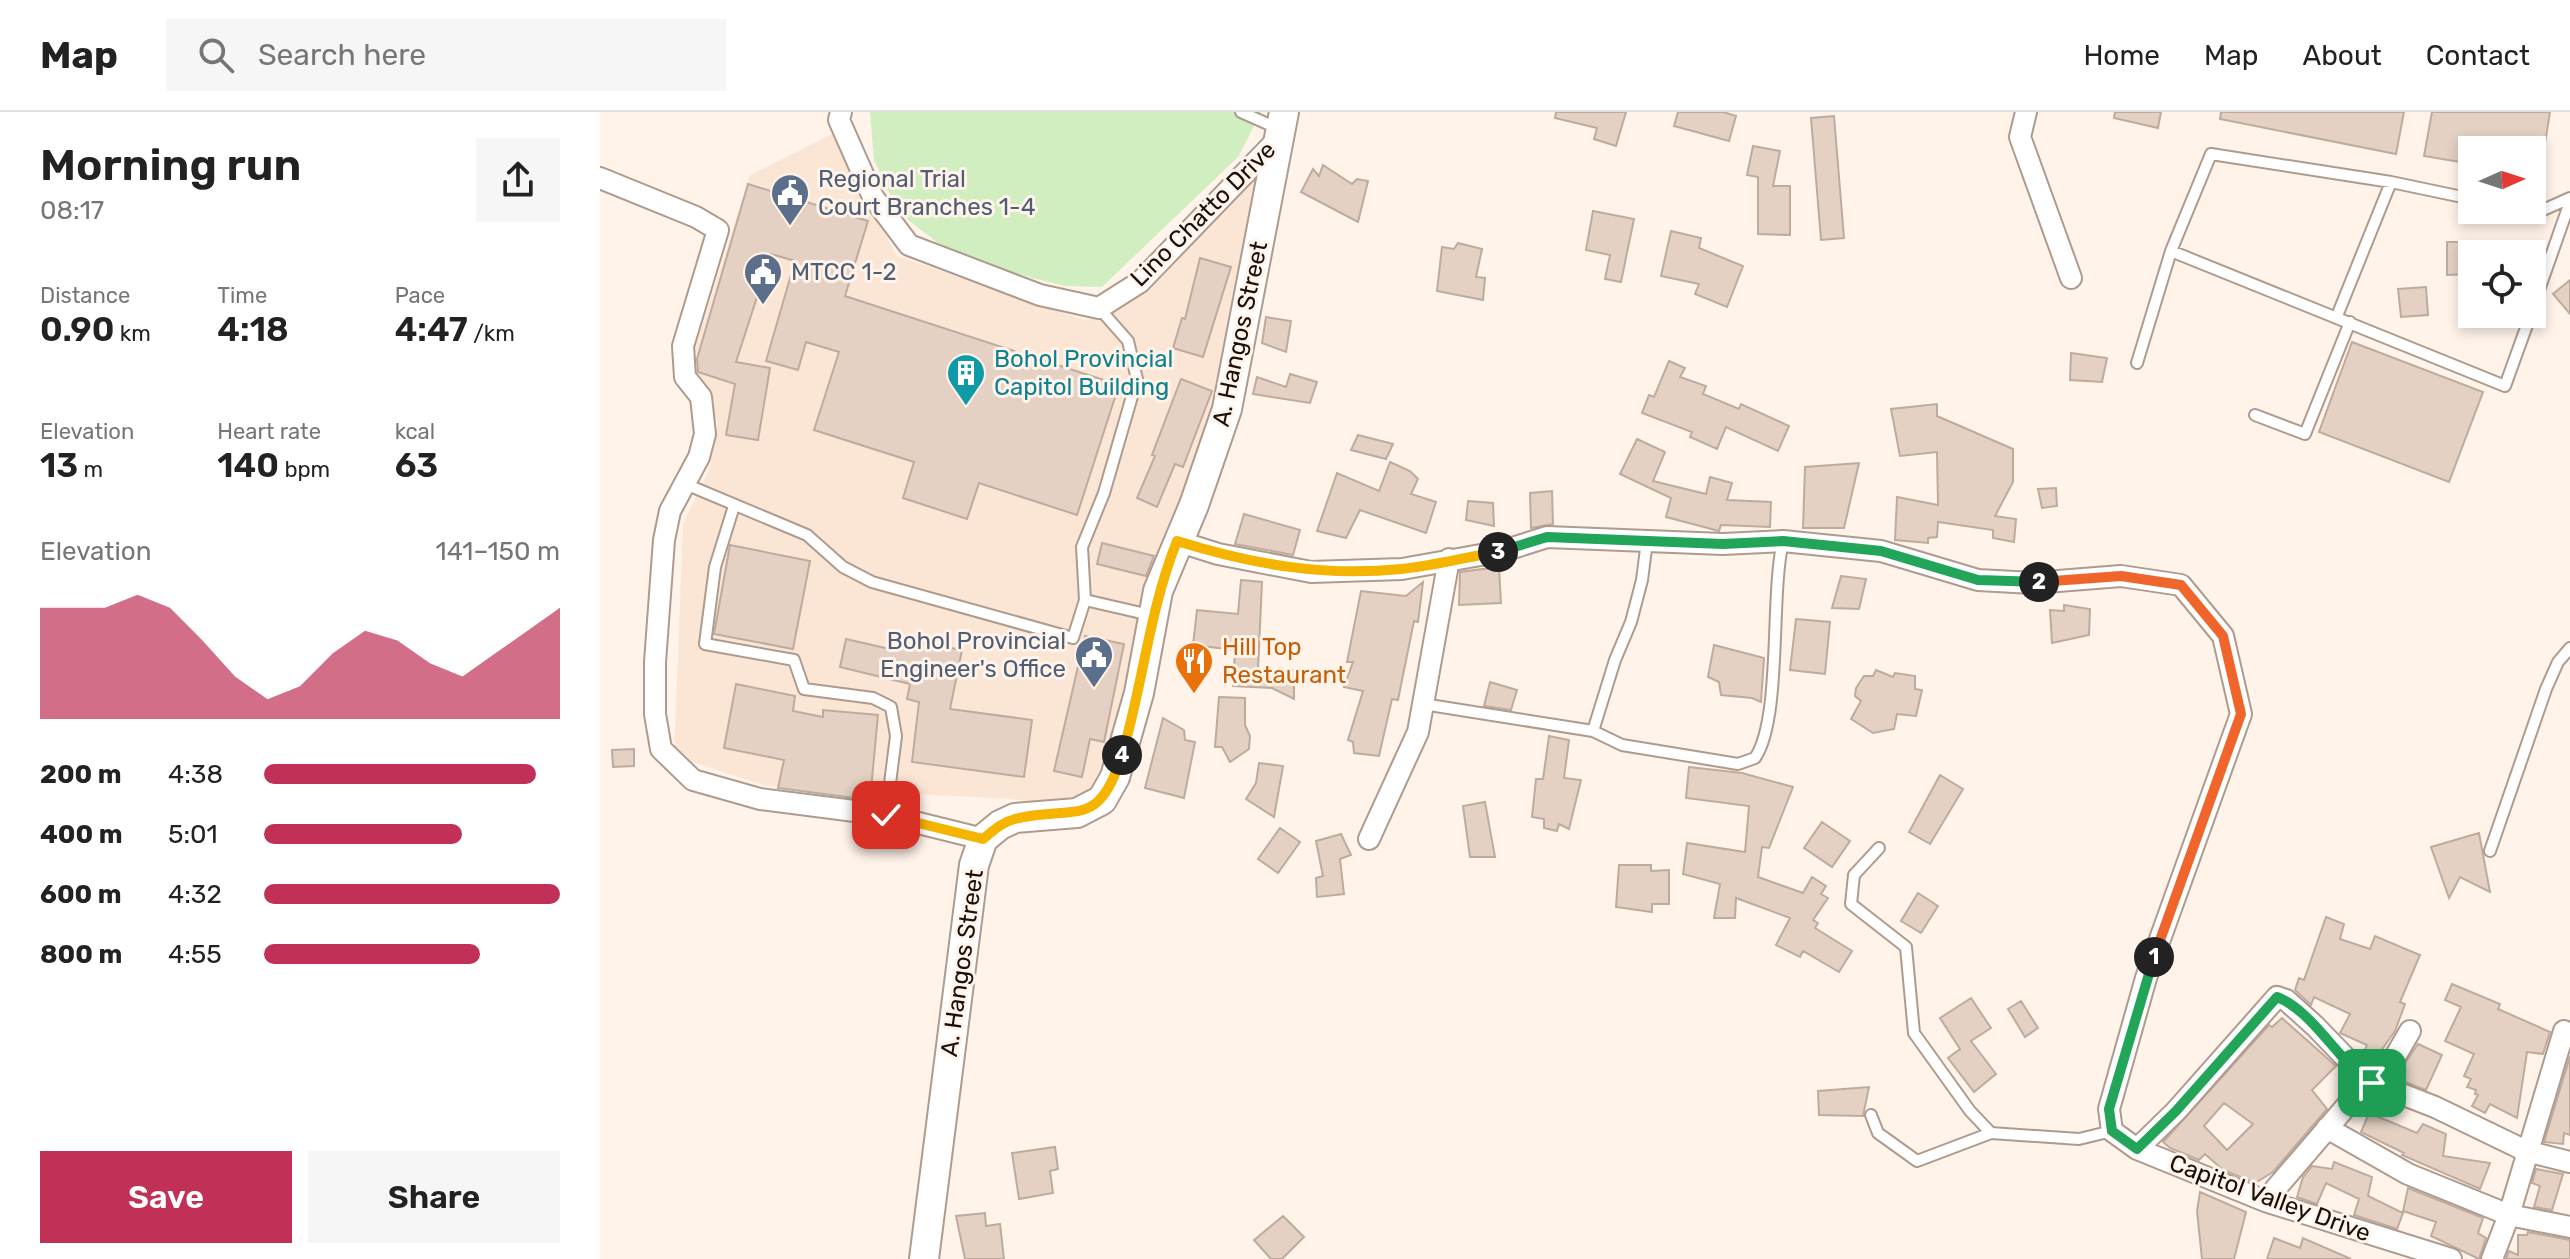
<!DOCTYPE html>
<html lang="en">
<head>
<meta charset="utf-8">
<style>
	:root { --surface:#fff; --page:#f6f6f6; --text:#222; --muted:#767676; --line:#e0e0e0; --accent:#c13157 }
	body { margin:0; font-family:Rubik,sans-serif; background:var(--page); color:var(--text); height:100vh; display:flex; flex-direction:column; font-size:30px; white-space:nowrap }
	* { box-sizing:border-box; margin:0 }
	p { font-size:26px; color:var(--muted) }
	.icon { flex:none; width:44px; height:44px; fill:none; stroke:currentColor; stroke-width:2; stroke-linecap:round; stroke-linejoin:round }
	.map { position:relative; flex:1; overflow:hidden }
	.side { display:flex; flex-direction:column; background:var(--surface); width:600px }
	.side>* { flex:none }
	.needle { width:52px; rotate:87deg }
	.tools { position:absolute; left:1858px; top:24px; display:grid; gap:16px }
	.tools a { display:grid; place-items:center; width:88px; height:88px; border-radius:0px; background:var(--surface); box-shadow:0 4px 12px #0003; font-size:40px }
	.pin { position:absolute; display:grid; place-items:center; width:68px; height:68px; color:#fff; margin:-34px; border-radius:16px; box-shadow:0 4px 12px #0006 }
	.km { position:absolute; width:40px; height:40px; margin:-20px; border-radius:50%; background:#222; color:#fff; font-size:22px; line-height:40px; text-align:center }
	.round { display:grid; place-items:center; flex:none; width:84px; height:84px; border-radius:0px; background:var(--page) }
	.headline { display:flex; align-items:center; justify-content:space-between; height:136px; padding:0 40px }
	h1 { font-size:44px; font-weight:600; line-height:60px }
	.figures { display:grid; grid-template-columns:repeat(3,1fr); gap:12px; height:136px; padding:8px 40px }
	.figures div { display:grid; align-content:center }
	.figures b { font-size:34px; font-weight:600 }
	.figures small { font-size:22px; font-weight:400 }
	.figures p { font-size:22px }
	.chart { height:224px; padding:16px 40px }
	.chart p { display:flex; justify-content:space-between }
	.chart svg { width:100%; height:144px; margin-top:8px; fill:var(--accent); opacity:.7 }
	.button { display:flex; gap:16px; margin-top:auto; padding:16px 40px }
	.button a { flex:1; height:92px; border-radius:0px; background:var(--accent); color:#fff; font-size:32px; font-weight:600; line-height:92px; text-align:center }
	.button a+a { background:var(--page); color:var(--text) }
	ul { padding:0 40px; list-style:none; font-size:26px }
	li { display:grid; grid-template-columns:128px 96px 1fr; align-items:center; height:60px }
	li i { height:20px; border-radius:10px; background:var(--accent) }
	header { display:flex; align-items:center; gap:48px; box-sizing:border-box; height:112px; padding:0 40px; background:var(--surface); border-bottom:2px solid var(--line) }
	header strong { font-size:38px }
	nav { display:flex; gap:44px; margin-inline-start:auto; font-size:28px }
	.search { width:560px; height:72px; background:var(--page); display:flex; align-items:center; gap:20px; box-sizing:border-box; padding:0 28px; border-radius:0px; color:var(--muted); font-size:30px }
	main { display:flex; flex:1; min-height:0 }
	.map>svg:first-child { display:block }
	.built { fill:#fbe6d6 }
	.green { fill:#d1eec0 }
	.building { fill:#e4d1c3; stroke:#beab9d; stroke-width:2; fill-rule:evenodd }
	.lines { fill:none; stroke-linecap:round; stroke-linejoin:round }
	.lane-casing { stroke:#ae9b8e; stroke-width:14 }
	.street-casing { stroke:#ae9b8e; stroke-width:24 }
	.secondary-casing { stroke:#ae9b8e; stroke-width:32 }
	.lane { stroke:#fff; stroke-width:10 }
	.street { stroke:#fff; stroke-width:20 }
	.secondary { stroke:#fff; stroke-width:28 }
	.split-1-casing { stroke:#fff; stroke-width:16 }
	.split-2-casing { stroke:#fff; stroke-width:16 }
	.split-3-casing { stroke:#fff; stroke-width:16 }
	.split-4-casing { stroke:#fff; stroke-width:16 }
	.split-5-casing { stroke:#fff; stroke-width:16 }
	.split-1 { stroke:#22a559; stroke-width:10 }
	.split-2 { stroke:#f0652b; stroke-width:10 }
	.split-3 { stroke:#22a559; stroke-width:10 }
	.split-4 { stroke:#f5b400; stroke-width:10 }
	.split-5 { stroke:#f5b400; stroke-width:10 }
	.labels { text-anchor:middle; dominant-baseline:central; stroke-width:6; stroke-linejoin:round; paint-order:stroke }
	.service-label { font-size:24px; fill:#4e5e75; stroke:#fff3ea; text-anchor:start }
	.street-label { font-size:24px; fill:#17100b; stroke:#fff3ea }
	.culture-label { font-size:24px; fill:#0d838f; stroke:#fff3ea; text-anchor:start }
	.food-label { font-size:24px; fill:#c56008; stroke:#fff3ea; text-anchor:start }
</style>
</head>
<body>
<header>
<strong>Map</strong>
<div class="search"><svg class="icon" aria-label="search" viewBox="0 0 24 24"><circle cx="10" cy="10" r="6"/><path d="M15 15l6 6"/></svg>Search here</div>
<nav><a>Home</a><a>Map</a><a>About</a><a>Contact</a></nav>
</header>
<main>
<section class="side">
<div class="headline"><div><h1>Morning run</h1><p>08:17</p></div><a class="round"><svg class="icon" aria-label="share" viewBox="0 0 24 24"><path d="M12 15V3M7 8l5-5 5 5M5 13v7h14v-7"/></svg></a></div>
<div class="figures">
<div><p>Distance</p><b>0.90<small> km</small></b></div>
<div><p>Time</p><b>4:18</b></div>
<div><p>Pace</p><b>4:47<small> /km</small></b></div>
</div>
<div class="figures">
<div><p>Elevation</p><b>13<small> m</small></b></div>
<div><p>Heart rate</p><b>140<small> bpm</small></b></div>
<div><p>kcal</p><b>63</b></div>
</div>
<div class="chart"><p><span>Elevation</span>141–150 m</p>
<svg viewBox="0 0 160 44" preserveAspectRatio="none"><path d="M0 44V10L10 10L20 10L30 6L40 10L50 20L60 31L70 38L80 34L90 24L100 17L110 20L120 27L130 31L140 24L150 17L160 10V44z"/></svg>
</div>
<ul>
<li><b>200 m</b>4:38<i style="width:92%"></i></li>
<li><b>400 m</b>5:01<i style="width:67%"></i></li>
<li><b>600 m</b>4:32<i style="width:100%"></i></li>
<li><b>800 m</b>4:55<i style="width:73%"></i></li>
</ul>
<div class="button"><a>Save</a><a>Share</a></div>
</section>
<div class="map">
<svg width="1970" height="1147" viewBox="0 0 1970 1147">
	<rect width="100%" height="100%" fill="#fff3ea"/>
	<path class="built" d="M232,22L297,144L484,208L529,191L660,63L619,313L509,659L481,696L411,687L166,674L74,644L83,412L109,358L118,310L89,256L150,63Z"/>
	<path class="green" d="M270,0H661L639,44L502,175L464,174L357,146L298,100L274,48Z"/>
	<path class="building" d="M956,0H1026L1016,34L994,27L997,16L955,6Z
		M1078,0H1123L1136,4L1129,29L1074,14Z
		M1515,0H1561L1558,16L1514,6Z
		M1621,0H1804L1796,42L1620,7Z
		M1832,0H1950L1944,38H1872V52L1824,44Z
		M1234,4L1244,126L1221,128L1211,6Z
		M1153,34L1180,39L1173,74H1190V123L1158,122V65L1147,63Z
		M723,53L752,72L757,67L768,69L758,110L701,80L713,57L719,64Z
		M148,72L268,109L245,184L519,273L477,403L379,371L367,407L303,386L314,350L214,318L239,240L206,230L198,258L166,249L195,149L171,142L136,250L170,256L158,328L126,323L135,272L98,260L97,247Z
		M993,99L1034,107L1021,170L1005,167L1010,143L986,138Z
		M1071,119L1101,126L1099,136L1143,154L1127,195L1095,182L1099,172L1061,164Z
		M1847,130H1867L1868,162L1847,163Z
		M858,131L882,137L876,165L885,166L883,188L837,179L842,135L854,137Z
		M600,146L631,155L603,245L573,236L582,206L585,207Z
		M1970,168V202L1953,182Z
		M1826,175L1828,203L1801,205L1798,177Z
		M666,205L691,209L686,240L662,231Z
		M1752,230L1883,280L1849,370L1719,320Z
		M1471,241L1507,246L1502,270L1470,268Z
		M1069,249L1085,256L1080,265L1106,274L1103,282L1139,297L1141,292L1189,314L1178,339L1126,315L1117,337L1090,325L1092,320L1042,301L1049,283L1054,285Z
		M690,262L717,270L710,291L653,282L657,265L686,275Z
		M581,267L612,279L583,355L575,352L557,395L537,386L555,344L552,343Z
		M1337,292V304L1413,337V370L1395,404L1416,407L1414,430L1393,426V418L1338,410L1337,425L1328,426V431L1295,428L1297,385L1338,393L1337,340L1300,344L1291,297Z
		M758,323L793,332L786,347L751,338Z
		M1037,327L1065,340L1053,369L1106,382L1110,365L1132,371L1127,388L1171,390L1170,415L1121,413L1119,419L1066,405L1071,386L1020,362Z
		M790,350L810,359L818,367L811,382L836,390L826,421L760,398L746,426L717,419L737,361L779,379Z
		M1259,351L1244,416H1203L1205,355Z
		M1456,376L1457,394L1442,396L1438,377Z
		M952,379L953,412L931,416L930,381Z
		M868,389L893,391L894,414L866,408Z
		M644,402L700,418L693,443L635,432Z
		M502,431L554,444L546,464L497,452Z
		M130,433L210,449L193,537L114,522Z
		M899,455L901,491L859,493L860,460Z
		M1241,464L1266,467L1259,497L1232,496Z
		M641,468L662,470L658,558H694V587L672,576L633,574L635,538L593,533L597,498L638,502Z
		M823,470L818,510L814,509L798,588L792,587L779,644L754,641L753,630L748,628L763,579L744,575L753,550H747L761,479L806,484Z
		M1464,493L1490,497L1489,523L1452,531L1450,498L1464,499Z
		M1196,507L1230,510L1225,562L1190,558Z
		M485,524L524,532L504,630L490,627L482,665L454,659Z
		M246,527L294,538L296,530L317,534L318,530L362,538L350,597L432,608L424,665L312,650L319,590L307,587L310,572L240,555Z
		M1114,533L1164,546L1161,590L1152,586L1121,583L1119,570L1108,565Z
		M1276,558L1293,565L1295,561L1315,564V577L1322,578L1316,604L1297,602L1294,617L1273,621L1251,607L1261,589L1255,584L1256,576L1264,564H1273Z
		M890,570L917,578L911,598L884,594Z
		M136,572L195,584L193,599L223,605V598L278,603L270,688L178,676L184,648L124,636Z
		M619,585L645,586V613L650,624L649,637L630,650L622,635H615Z
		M563,606L584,618L585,628L595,630L584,686L545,676Z
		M949,624L969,628L964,666L981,668L969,717L959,712L957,719L944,716V707L932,705L936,667H943Z
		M34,637V654L13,655L12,638Z
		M659,651L683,654L674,705L646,687L656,671Z
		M1089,655L1142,661L1193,675L1169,736L1162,735L1158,765L1203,781L1212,765L1226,774L1221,782L1228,786L1213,808L1218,811L1215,816L1252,839L1239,860L1203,839L1200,845L1176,833L1190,806L1136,786L1135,806H1114L1120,772L1083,762L1087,731L1145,740L1149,694L1086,686Z
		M1340,663L1363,677L1330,732L1309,720Z
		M885,690L895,745H870L863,694Z
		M1222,710L1250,729L1232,755L1204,736Z
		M680,716L700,730L678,761L658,747Z
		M1879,721L1890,780L1860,765L1849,786L1831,735Z
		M741,722L751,743L740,747L744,782L717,785L716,766L723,764L716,729Z
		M1019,753H1051V759L1069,758V792H1052V800L1016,795Z
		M1318,781L1338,794L1321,821L1301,809Z
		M1726,805L1744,812L1740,827L1770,837L1775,824L1820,843L1800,890L1805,892L1795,919L1771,953L1762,944L1767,933L1740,921L1750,902L1714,885L1711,893L1695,878L1699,866L1704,868Z
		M1852,872L1900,892L1898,897L1950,920L1943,942L1927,940L1917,1006L1890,992L1885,1001L1872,994L1878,983L1875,982L1876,978L1867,975L1871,967L1864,964L1874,942L1845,929L1861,895L1845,888Z
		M1371,886L1391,916L1371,929L1396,962L1374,980L1348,946L1360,937L1340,906Z
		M1421,889L1438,916L1425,925L1408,897Z
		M1682,906L1736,954L1712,978L1727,997L1673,1060L1655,1071L1623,1058L1605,1042L1599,1048L1570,1036L1563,1030L1669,913L1672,915ZM1624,991L1653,1012L1627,1038L1604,1014Z
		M1818,932L1842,943L1826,978L1795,966Z
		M1970,944V1023L1964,1021L1963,1032L1944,1030Z
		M1269,975L1263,1004L1219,1003L1218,979Z
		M1769,1001L1817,1021L1823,1012L1846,1022L1843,1044L1890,1051L1880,1077L1802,1043L1804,1041L1761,1020Z
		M455,1035L458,1057L450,1059L453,1081L419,1087L412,1041Z
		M1734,1050L1772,1065L1768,1084L1803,1101L1797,1117L1754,1103L1759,1087L1726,1071L1717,1092L1697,1085L1703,1065L1712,1054L1732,1057Z
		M1936,1057L1963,1062L1952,1098L1934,1095L1940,1074L1932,1071Z
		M1808,1076L1883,1106L1878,1121L1886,1126L1879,1147L1831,1124L1836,1110L1803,1099Z
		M1600,1080L1646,1100L1634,1147H1602L1597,1099Z
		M385,1101L386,1114L400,1112L404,1147H365L356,1104Z
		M683,1104L704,1125L682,1147H671L654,1128Z
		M1928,1120L1970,1128V1147H1906L1909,1139L1918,1143V1123H1927Z
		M1674,1126L1700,1136L1703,1126L1751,1147H1667Z"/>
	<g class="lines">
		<defs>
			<path id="lane" d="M641,0L679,17
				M1932,97L1943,98L1970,86
				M1571,139L1905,274L1931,202
				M1932,198L1970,90
				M1737,204L1791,70
				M1537,251L1571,139L1611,42L1791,70L1872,87
				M1655,303L1705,322L1750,210
				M83,371L207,423L243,455L272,470L473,526L485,488L550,503
				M134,394L115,455L105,532L194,548L204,577L273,586L291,595L296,624L286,703
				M1047,429L1042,468L1031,510L1015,548L993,619L1022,633L1138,652L1155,646C1182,606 1170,484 1183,429
				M485,488L482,435L504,381L537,267L528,229L499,196
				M823,592L993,619
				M1279,736L1254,763L1251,792L1306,835L1314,921L1370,999L1391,1021L1479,1027L1512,1019
				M1890,739L1946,577L1958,550L1970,536
				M1271,1003L1278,1021L1317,1049L1391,1021"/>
			<path id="street" d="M241,0L239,8L273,85L309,133L440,183L499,196L540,170L677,28
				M1426,0L1420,25L1471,166
				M0,66L96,105L118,118L83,234L85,265L101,285L105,322L99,345L70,399L64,428L55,550V602L61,637L93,668L160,687L286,703L383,727
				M577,429L618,442L711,460L802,457L903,439L947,425L1123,432L1183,429L1281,439L1378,468L1433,471L1521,464L1581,473L1623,524L1641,602L1546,866L1509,997L1512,1019L1537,1037L1665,1089L1851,1147
				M769,727L818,620L849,447
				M1772,971L1792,950L1810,919
				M1727,1016L1808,1062L1909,1103L1970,1115
				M1537,1037L1576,999L1677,885L1686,888L1715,914L1768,969L1835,995L1926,1039L1970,1050
				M1665,1089L1768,969
				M1892,1147L1909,1103L1964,919"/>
			<path id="secondary" d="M324,1147L374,753L383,727L400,713L415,706L477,701L502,688L515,665L539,581L558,479L594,393L627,297L684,0"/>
		</defs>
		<use href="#lane" class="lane-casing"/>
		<use href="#street" class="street-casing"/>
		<use href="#secondary" class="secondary-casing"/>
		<use href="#lane" class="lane"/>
		<use href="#street" class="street"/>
		<use href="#secondary" class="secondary"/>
	</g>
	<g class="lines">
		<defs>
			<path id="split-1" d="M1554,845L1509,997L1512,1019L1537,1037L1576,999L1677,885C1714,899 1742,955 1772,971"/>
			<path id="split-2" d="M1439,470L1521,464L1581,473L1623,524L1641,602L1554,845"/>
			<path id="split-3" d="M898,440L947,425L1123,432L1183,429L1281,439L1378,468L1439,470"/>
			<path id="split-4" d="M522,643C543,572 549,499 577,429C651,452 723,465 801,457C833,454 866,445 898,440"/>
			<path id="split-5" d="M286,703L383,727C393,719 402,710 415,707C474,692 498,720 522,643"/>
		</defs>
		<use href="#split-1" class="split-1-casing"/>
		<use href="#split-2" class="split-2-casing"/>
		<use href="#split-3" class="split-3-casing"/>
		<use href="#split-4" class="split-4-casing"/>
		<use href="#split-5" class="split-5-casing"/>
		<use href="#split-1" class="split-1"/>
		<use href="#split-2" class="split-2"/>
		<use href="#split-3" class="split-3"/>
		<use href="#split-4" class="split-4"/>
		<use href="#split-5" class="split-5"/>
	</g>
	<defs>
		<symbol id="civic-pin" viewBox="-11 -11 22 30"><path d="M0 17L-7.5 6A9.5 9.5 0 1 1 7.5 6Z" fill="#5c6f8a" stroke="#fff3ea"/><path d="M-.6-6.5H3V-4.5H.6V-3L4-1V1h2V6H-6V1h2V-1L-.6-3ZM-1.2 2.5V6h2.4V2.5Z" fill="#fff"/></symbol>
		<symbol id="building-pin" viewBox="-11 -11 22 30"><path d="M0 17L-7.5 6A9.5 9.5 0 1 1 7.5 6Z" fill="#0f9aa8" stroke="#fff3ea"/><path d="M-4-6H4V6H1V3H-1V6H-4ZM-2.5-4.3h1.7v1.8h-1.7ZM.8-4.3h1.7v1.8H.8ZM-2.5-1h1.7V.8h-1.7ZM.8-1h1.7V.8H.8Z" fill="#fff"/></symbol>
		<symbol id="restaurant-pin" viewBox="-11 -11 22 30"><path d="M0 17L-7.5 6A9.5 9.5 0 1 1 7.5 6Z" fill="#e8710a" stroke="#fff3ea"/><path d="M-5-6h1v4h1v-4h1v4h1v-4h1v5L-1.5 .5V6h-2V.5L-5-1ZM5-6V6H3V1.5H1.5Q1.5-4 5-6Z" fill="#fff"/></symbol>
	</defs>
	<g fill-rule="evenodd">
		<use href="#civic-pin" x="168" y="59" width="44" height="60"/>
		<use href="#civic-pin" x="141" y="138" width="44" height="60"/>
		<use href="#building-pin" x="344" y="239" width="44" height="60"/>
		<use href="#civic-pin" x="472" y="521" width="44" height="60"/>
		<use href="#restaurant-pin" x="572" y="527" width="44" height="60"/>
	</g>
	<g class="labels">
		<g class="service-label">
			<text x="218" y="67">Regional Trial<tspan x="218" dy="28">Court Branches 1-4</tspan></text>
			<text x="191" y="160">MTCC 1-2</text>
			<text x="466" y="529" text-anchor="end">Bohol Provincial<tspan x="466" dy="28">Engineer's Office</tspan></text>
		</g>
		<g class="street-label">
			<text transform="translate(603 102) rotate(-45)">Lino Chatto Drive</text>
			<text transform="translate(640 222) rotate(-78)">A. Hangos Street</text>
			<text transform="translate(362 851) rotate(-82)">A. Hangos Street</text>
			<text transform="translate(1670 1086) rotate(20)">Capitol Valley Drive</text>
		</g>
		<g class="culture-label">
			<text x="394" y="247">Bohol Provincial<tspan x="394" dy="28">Capitol Building</tspan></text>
		</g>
		<g class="food-label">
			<text x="622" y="535">Hill Top<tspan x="622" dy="28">Restaurant</tspan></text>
		</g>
	</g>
</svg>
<div class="tools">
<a><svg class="needle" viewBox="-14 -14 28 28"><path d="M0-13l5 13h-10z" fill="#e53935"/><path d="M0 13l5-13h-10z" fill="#767676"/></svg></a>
<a><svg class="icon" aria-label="locate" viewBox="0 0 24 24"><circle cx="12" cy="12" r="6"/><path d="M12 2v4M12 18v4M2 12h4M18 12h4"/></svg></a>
</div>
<div class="pin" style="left:1772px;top:971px;background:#1e9e55"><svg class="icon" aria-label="arrive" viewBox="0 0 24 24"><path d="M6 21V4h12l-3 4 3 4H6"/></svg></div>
<div class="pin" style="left:286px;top:703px;background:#d93025"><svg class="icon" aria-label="check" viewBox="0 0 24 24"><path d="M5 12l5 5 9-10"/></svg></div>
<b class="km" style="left:1554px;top:845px">1</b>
<b class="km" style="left:1439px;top:470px">2</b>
<b class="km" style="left:898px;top:440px">3</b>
<b class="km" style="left:522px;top:643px">4</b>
</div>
</main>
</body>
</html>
